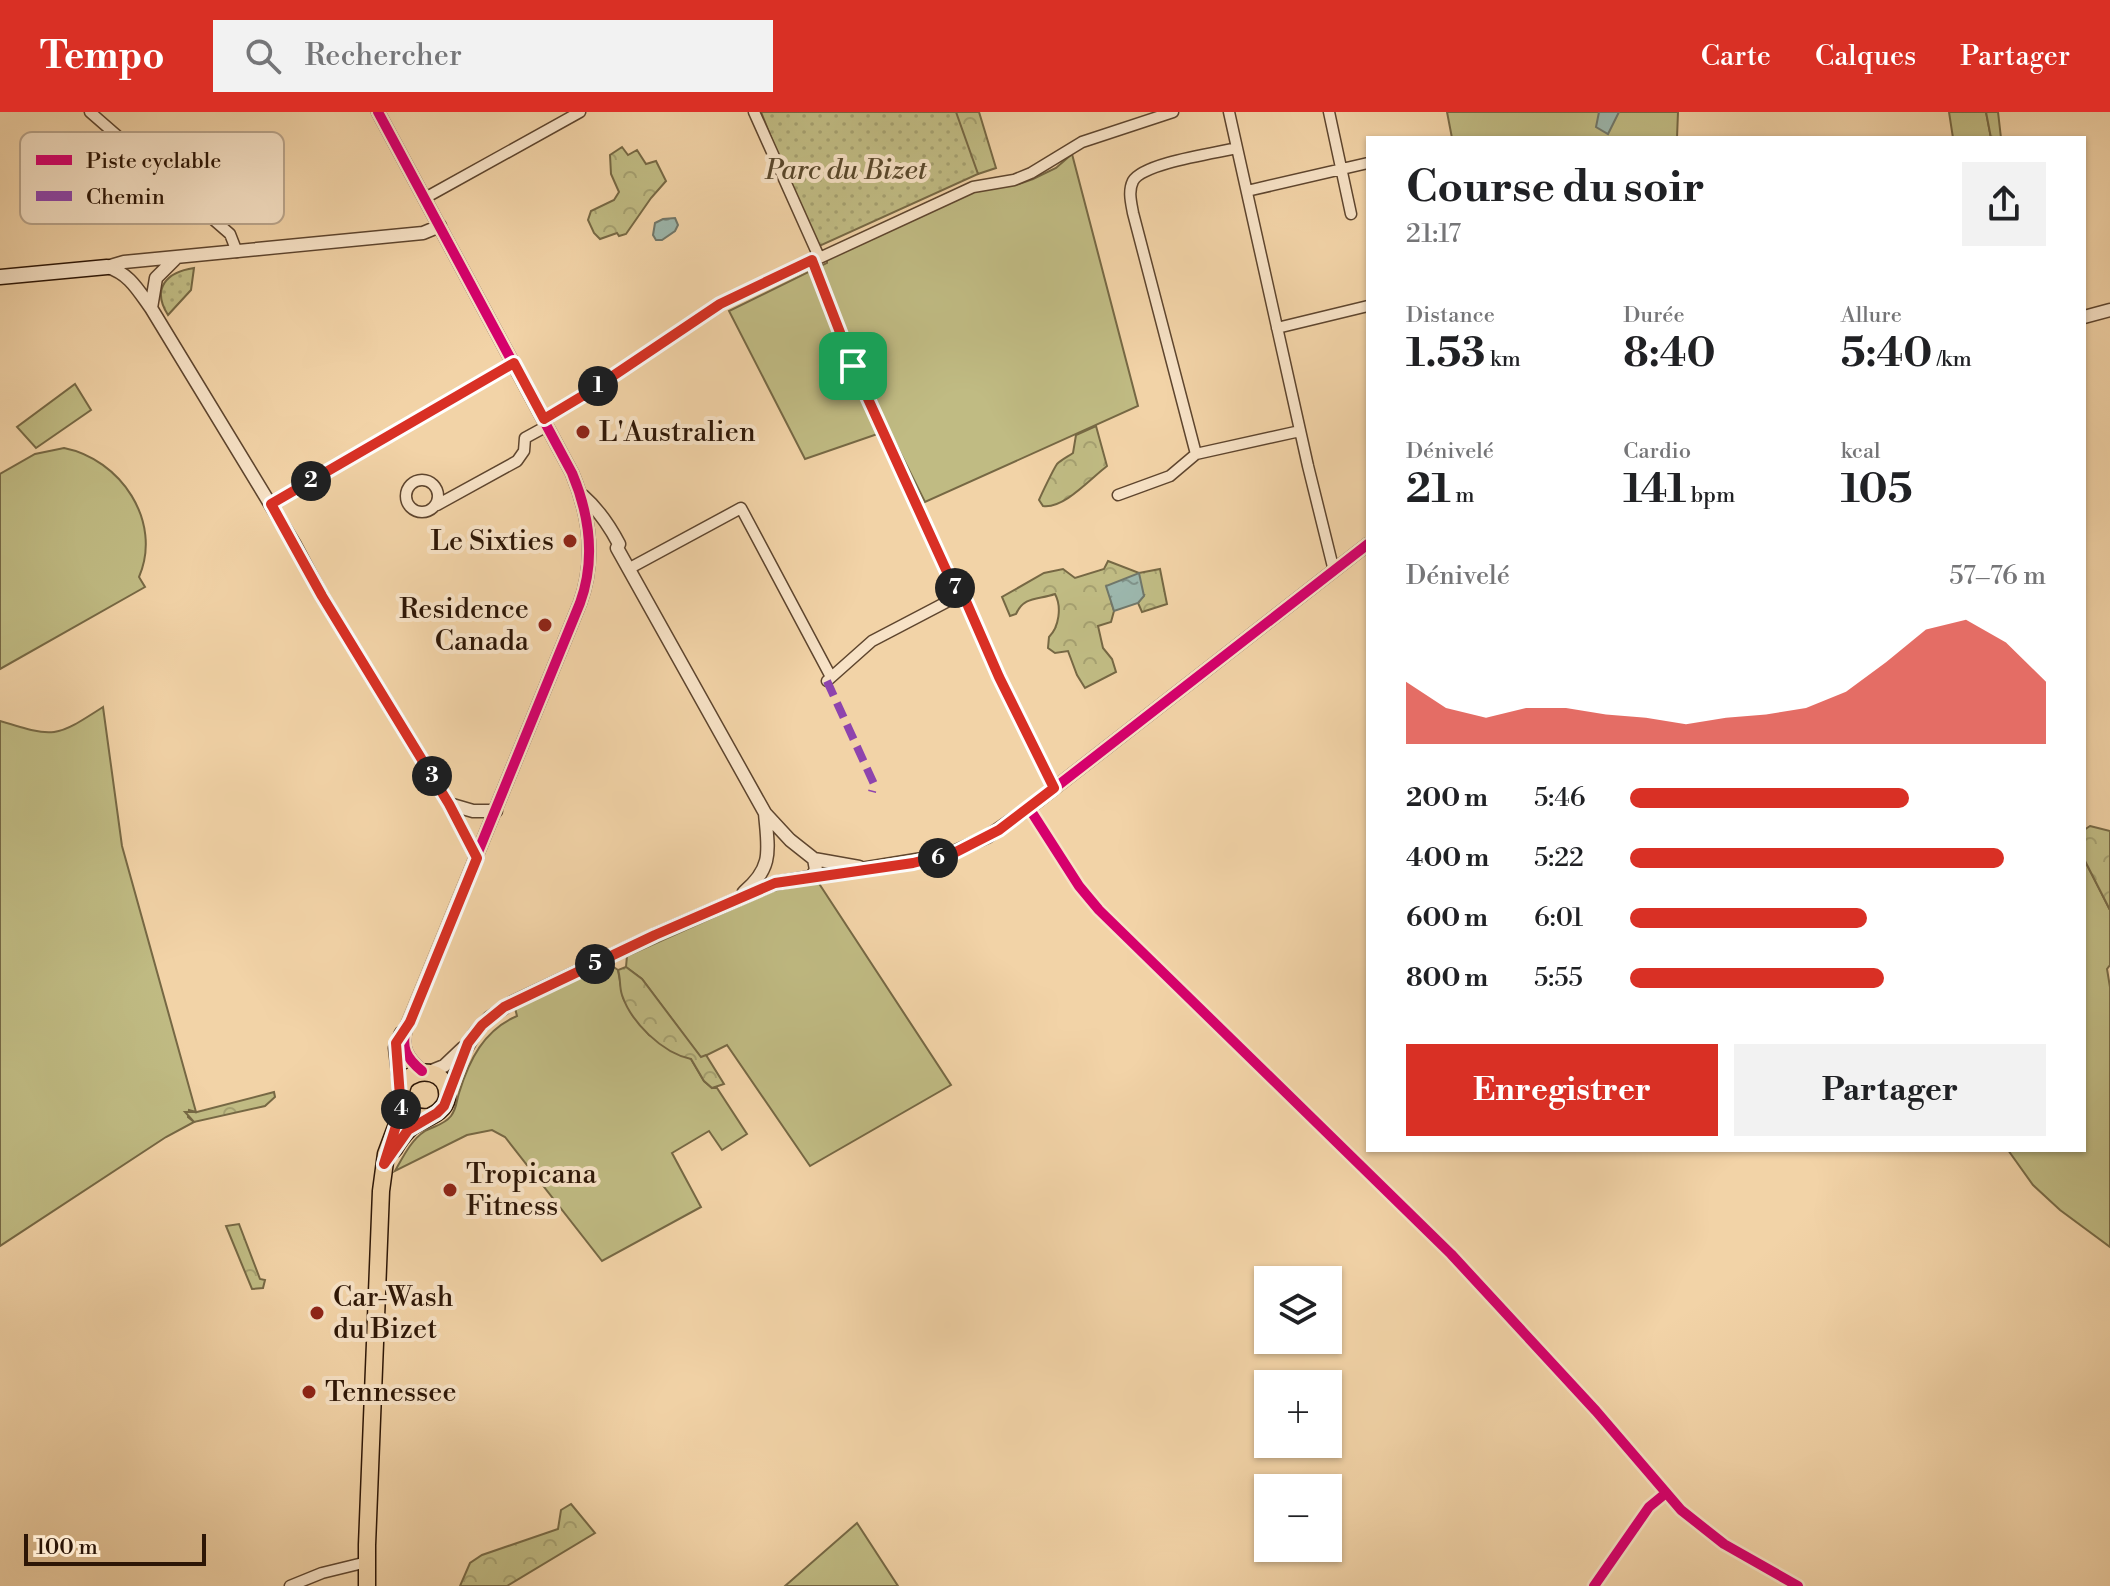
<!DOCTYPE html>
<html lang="fr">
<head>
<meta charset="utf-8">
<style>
	:root { --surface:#fff; --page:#f2f2f2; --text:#202124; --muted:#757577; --accent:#d93025 }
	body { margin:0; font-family:"Libre Bodoni",serif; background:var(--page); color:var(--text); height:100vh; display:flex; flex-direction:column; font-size:30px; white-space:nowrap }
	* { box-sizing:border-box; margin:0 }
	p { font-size:26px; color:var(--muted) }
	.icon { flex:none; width:44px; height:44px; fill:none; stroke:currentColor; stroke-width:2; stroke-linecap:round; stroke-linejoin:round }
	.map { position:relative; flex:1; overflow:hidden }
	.drawer { position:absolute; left:1366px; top:24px; width:720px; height:1016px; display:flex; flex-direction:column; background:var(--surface); border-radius:0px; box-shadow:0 2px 6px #0004 }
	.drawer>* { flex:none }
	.fabs { position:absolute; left:1254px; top:1154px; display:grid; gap:16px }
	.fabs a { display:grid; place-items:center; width:88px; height:88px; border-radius:0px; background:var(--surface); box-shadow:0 2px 6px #0004; font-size:40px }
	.scale { position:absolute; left:24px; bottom:20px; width:182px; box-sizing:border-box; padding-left:8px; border:4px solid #2d1606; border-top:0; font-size:22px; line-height:28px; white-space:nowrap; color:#2d1606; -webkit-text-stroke:6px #f7e2c6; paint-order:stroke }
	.pin { position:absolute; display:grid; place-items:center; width:68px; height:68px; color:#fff; margin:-34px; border-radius:16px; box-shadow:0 4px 12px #0006 }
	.km { position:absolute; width:40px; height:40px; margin:-20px; border-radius:50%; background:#222; color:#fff; font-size:22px; line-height:40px; text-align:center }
	.round { display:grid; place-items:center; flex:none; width:84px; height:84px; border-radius:0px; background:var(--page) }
	.headline { display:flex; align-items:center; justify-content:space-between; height:136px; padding:0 40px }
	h1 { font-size:44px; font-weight:700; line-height:60px }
	.figures { display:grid; grid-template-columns:repeat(3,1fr); gap:12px; height:136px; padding:8px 40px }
	.figures div { display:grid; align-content:center }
	.figures b { font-size:40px; font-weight:700 }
	.figures small { font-size:22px; font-weight:400 }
	.figures p { font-size:22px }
	.chart { height:224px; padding:16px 40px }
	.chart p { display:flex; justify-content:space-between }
	.chart svg { width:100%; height:144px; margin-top:8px; fill:var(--accent); opacity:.7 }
	.cta { display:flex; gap:16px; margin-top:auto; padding:16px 40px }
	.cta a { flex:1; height:92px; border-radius:0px; background:var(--accent); color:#fff; font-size:32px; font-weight:700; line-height:92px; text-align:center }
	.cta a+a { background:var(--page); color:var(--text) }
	ul { padding:0 40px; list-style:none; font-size:26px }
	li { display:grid; grid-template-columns:128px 96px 1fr; align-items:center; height:60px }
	li i { height:20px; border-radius:10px; background:var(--accent) }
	header { display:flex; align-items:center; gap:48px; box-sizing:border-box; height:112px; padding:0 40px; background:var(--accent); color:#fff }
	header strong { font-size:38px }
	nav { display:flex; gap:44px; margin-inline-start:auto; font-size:28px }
	.search { width:560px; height:72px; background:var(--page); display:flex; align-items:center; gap:20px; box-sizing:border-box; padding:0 28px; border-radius:0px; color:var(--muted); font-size:30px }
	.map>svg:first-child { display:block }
	.grass { fill:#c0bb83; stroke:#766844; stroke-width:2 }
	.forest { fill:url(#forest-crowns); stroke:#766844; stroke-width:2 }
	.park { fill:url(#park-dots); stroke:#766844; stroke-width:2 }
	.water { fill:url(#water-ripples); stroke:#70776a; stroke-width:2 }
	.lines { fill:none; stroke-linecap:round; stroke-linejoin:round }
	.minor-casing { stroke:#5e452e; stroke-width:13 }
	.tertiary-casing { stroke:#5e452e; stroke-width:15 }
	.secondary-casing { stroke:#2d1606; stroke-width:17 }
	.primary-casing { stroke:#2d1606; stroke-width:19 }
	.minor { stroke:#f7e2c6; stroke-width:10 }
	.tertiary { stroke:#f7e2c6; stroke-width:12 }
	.secondary { stroke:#f7e2c6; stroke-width:14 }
	.primary { stroke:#f2d3a7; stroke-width:16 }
	.quiet { stroke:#8e44ad; stroke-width:8; stroke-dasharray:16 8; stroke-linecap:butt }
	.cycleway-casing { stroke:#f7e2c6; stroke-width:15 }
	.cycleway { stroke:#d6006c; stroke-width:10 }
	.route-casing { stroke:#fff; stroke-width:16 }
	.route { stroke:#d93025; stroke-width:10 }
	.poi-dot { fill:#8f2418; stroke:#f7e2c6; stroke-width:3 }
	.labels { text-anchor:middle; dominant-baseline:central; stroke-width:8; stroke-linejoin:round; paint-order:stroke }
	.park-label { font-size:28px; font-style:italic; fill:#59482c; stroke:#f7e2c6 }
	.poi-label { font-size:28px; fill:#2d1606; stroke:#f7e2c6; text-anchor:start }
	.key { fill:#f7e2c6; stroke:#baa58c; stroke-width:2 }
	.key-label { font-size:22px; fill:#2d1606 }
</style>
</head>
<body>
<header>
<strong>Tempo</strong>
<div class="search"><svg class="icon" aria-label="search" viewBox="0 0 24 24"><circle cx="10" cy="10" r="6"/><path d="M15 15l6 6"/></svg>Rechercher</div>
<nav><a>Carte</a><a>Calques</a><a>Partager</a></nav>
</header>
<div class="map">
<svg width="2110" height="1474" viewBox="0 0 2110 1474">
	<defs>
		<pattern id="forest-crowns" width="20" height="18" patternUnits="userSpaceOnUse" patternTransform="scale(2)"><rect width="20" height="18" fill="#c0bb83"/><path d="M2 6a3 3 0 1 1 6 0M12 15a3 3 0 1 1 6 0" fill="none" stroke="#a5a070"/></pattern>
		<pattern id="park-dots" width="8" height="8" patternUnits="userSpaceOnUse" patternTransform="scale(2)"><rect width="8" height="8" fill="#c0bb83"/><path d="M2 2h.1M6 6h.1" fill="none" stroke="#a5a070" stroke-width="1.8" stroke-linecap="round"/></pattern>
		<pattern id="water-ripples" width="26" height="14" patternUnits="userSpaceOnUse" patternTransform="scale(2)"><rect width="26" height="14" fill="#9cb7ad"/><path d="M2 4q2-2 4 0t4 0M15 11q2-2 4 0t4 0" fill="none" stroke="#80948b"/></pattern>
	</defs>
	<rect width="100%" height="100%" fill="#f2d3a7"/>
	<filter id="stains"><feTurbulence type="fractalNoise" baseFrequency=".0025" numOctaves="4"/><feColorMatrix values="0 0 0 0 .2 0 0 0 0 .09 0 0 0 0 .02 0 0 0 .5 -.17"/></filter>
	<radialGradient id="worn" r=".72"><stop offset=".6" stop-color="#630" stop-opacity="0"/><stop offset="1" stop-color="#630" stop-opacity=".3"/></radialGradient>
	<path class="grass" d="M1447,0H1678L1677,26H1452Z
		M1949,0H1986L1991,26H1953Z
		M1072,42L1138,294L925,390L889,318L805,347L729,199L827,151V145L974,79L1019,72L1033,67L1056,56Z
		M75,272L91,298L36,336L17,315Z
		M64,336C120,347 163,409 139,465L145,475L0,557V362L35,342Z
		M103,595L122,734L196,1000L189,998L188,1005L194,1010L166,1025L0,1134V609C55,626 55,626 103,595Z
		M2084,747L2110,798V853L2107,857L2110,875V1135L2060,1098L2033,1073L2008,1038H2084Z
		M818,770L951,973L810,1054L727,933L701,946L642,867L626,855L627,844L772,779Z
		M608,851L618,858L623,886L633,904L649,923L691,947L704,969L712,976H717L747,1022L722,1038L709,1019L672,1041L701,1095L602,1149L505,1025L492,1018L467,1023L395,1059C403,1045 411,1028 425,1019C434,1014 444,1013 451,1004C457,996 456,990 459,981C469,948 484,918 517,904L515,896Z
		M857,1411L898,1474H785Z"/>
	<path class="forest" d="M953,0H979L996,56L978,62L966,38Z
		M1986,0H1998L2001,26H1991Z
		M622,35L628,43L637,38L646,52L656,49L666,69L651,86L626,122L619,124L617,121L600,127L594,121L588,108L591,99L614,88L619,80L611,62L610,43Z
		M1096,314L1107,354C1090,367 1064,397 1043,394L1039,388C1042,381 1053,358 1057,352C1061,348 1069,344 1073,341L1076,323Z
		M1108,449L1139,461L1160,457L1167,492L1142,500L1138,491L1144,483L1107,474L1114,499L1111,510L1098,514L1103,536L1112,547L1116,560L1085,576L1077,563L1068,539L1055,541L1048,536L1049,525C1059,515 1062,495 1055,482C1038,488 1024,484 1016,502L1010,504L1002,485L1044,461L1063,457L1075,466L1104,457Z
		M2090,714L2110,719V798L2084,747V718Z
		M626,855L642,867L701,945L706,943L724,972L712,976L704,969L691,947C662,941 631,910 622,883C619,874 621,867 618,858Z
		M274,980L275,985L265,994L194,1010L185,1000H197Z
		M239,1112L260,1167L265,1168L263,1176L252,1177L226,1114Z
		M571,1392L595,1421L507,1474H460L470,1451L482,1443L558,1417L561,1398Z"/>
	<path class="park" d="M761,0H956L978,62L815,136Z
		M194,156L191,178L168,203C151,176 167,160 194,156Z"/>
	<path class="water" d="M1599,0H1619L1608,22L1596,15Z
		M675,106L678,113L675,119L662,128H656L653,123L655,111L663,107Z
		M1139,461L1144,484L1138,491L1114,499L1106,474Z"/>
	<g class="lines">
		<defs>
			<path id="minor" d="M90,0L230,122L237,140
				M754,0L819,145
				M1229,0L1308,354L1334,459
				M1329,0L1351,102
				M1247,79L1368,51
				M425,86L580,0
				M812,148L853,254L958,484L965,487L999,565L1054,676
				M1277,216L1368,194
				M544,307L589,280L720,192L973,75L1014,68L1031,61L1082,30L1173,0
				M1196,342L1300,319
				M406 384a16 16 0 1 1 32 0a16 16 0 1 1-32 0Z
				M1118,383L1170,364L1196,342L1133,101C1131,90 1128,79 1133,69C1143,51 1216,41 1237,36
				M271,392L514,251
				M437,393L517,349L524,339L525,326L547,314
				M630,456L741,396L831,565
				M827,569L872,529L958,484
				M1029,696L1079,774L1099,798L1451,1142L1596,1299L1681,1398L1724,1432L1798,1474
				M290,1474L322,1461L367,1450
				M1594,1474L1649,1395L1666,1381"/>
			<path id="tertiary" d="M378,0L572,361C590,404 596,447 580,491L406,916C401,936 406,946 422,959
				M107,155C129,161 138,178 151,196L295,433L322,484L449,692L477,746
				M107,155L124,150L423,121L440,114
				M151,196L156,166L176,146
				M2084,205L2110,198
				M583,384C599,398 609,413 619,432L617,436L765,701L790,728L814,747L816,758L811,765
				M449,692L473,699H496
				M814,747L859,755
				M744,780C774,755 768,737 765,701
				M429,960L444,954L463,936
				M400,977L395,936L401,921
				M448,982L461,946L475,921L489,906L513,890L655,823L775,771L947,743L987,725L1029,696L1368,432"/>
			<path id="secondary" d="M0,165L107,155"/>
			<path id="primary" d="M394,1037C398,1030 403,1023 409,1017C421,1006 444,1004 447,986C450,959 418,953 404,970C395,989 407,1007 428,1005
				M367,1474V1433L381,1079L386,1042L399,1007L401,991"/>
		</defs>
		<use href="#minor" class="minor-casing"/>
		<use href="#tertiary" class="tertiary-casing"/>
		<use href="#secondary" class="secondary-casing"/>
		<use href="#primary" class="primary-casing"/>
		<use href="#minor" class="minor"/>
		<use href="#tertiary" class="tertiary"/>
		<use href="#secondary" class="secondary"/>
		<use href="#primary" class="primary"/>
		<path class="quiet" d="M827,569L874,672L872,680"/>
		<defs>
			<path id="cycleway" d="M378,0L572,361C590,404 596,447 580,491L406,916C401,936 406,946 422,959
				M1368,432L1029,696L1079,774L1099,798L1451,1142L1596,1299L1681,1398L1724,1432L1798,1474
				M1594,1474L1649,1395L1666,1381"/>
		</defs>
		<use href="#cycleway" class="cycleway-casing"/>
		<use href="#cycleway" class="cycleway"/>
	</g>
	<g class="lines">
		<defs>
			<path id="route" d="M812,148L853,254L958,484L965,487L999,565L1054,676L999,718L956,740L913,751L775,771L655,823L504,895L482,913L468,931L444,994L437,1001L408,1018L384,1052L401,998L396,931L410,910L477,746L449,692L322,484L271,392L514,251L544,307L589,280L720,192Z"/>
		</defs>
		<use href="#route" class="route-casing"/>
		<use href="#route" class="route"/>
	</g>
	<g class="poi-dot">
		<circle cx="583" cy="320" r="8"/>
		<circle cx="570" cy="429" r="8"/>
		<circle cx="545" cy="513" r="8"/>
		<circle cx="450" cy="1078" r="8"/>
		<circle cx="317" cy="1201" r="8"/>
		<circle cx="309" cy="1280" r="8"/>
	</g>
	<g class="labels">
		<g class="park-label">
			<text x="846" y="58">Parc du Bizet</text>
		</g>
		<g class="poi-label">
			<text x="599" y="320">L'Australien</text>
			<text x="554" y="429" text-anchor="end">Le Sixties</text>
			<text x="529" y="497" text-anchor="end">Residence<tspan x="529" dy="32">Canada</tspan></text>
			<text x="466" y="1062">Tropicana<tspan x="466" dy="32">Fitness</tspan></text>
			<text x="333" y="1185">Car-Wash<tspan x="333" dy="32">du Bizet</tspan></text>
			<text x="325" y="1280">Tennessee</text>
		</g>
	</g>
	<rect x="20" y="20" width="264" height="92" rx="12" class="key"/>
	<rect x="36" y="43" width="36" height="10" fill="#d6006c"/>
	<rect x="36" y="79" width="36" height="10" fill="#8e44ad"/>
	<g class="key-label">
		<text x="86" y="56">Piste cyclable</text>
		<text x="86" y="92">Chemin</text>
	</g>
	<rect width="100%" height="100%" filter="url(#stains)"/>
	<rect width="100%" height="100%" fill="url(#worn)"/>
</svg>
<div class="fabs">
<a><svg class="icon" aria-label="layers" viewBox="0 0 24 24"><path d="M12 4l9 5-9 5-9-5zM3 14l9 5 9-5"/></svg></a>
<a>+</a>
<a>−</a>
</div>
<div class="scale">100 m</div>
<div class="pin" style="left:853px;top:254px;background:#1e9e55"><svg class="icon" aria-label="arrive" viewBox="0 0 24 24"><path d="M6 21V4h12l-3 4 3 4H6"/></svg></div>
<b class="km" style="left:598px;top:274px">1</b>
<b class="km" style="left:311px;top:369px">2</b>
<b class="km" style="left:432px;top:664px">3</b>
<b class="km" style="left:401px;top:997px">4</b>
<b class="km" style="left:595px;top:852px">5</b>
<b class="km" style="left:938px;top:746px">6</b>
<b class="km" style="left:955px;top:476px">7</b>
<section class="drawer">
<div class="headline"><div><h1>Course du soir</h1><p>21:17</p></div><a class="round"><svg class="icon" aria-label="share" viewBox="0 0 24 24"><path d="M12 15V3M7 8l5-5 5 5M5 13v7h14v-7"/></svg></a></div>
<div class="figures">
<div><p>Distance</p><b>1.53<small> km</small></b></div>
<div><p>Durée</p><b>8:40</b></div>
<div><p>Allure</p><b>5:40<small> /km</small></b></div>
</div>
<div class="figures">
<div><p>Dénivelé</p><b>21<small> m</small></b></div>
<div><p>Cardio</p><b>141<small> bpm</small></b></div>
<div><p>kcal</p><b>105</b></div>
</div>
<div class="chart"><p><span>Dénivelé</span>57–76 m</p>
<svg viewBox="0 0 160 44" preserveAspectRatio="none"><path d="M0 44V25L10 33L20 36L30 33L40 33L50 35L60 36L70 38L80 36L90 35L100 33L110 28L120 19L130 9L140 6L150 13L160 25V44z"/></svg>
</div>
<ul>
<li><b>200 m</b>5:46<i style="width:67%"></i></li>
<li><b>400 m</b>5:22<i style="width:90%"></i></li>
<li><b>600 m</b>6:01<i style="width:57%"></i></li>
<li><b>800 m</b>5:55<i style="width:61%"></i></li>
</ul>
<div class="cta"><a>Enregistrer</a><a>Partager</a></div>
</section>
</div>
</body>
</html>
